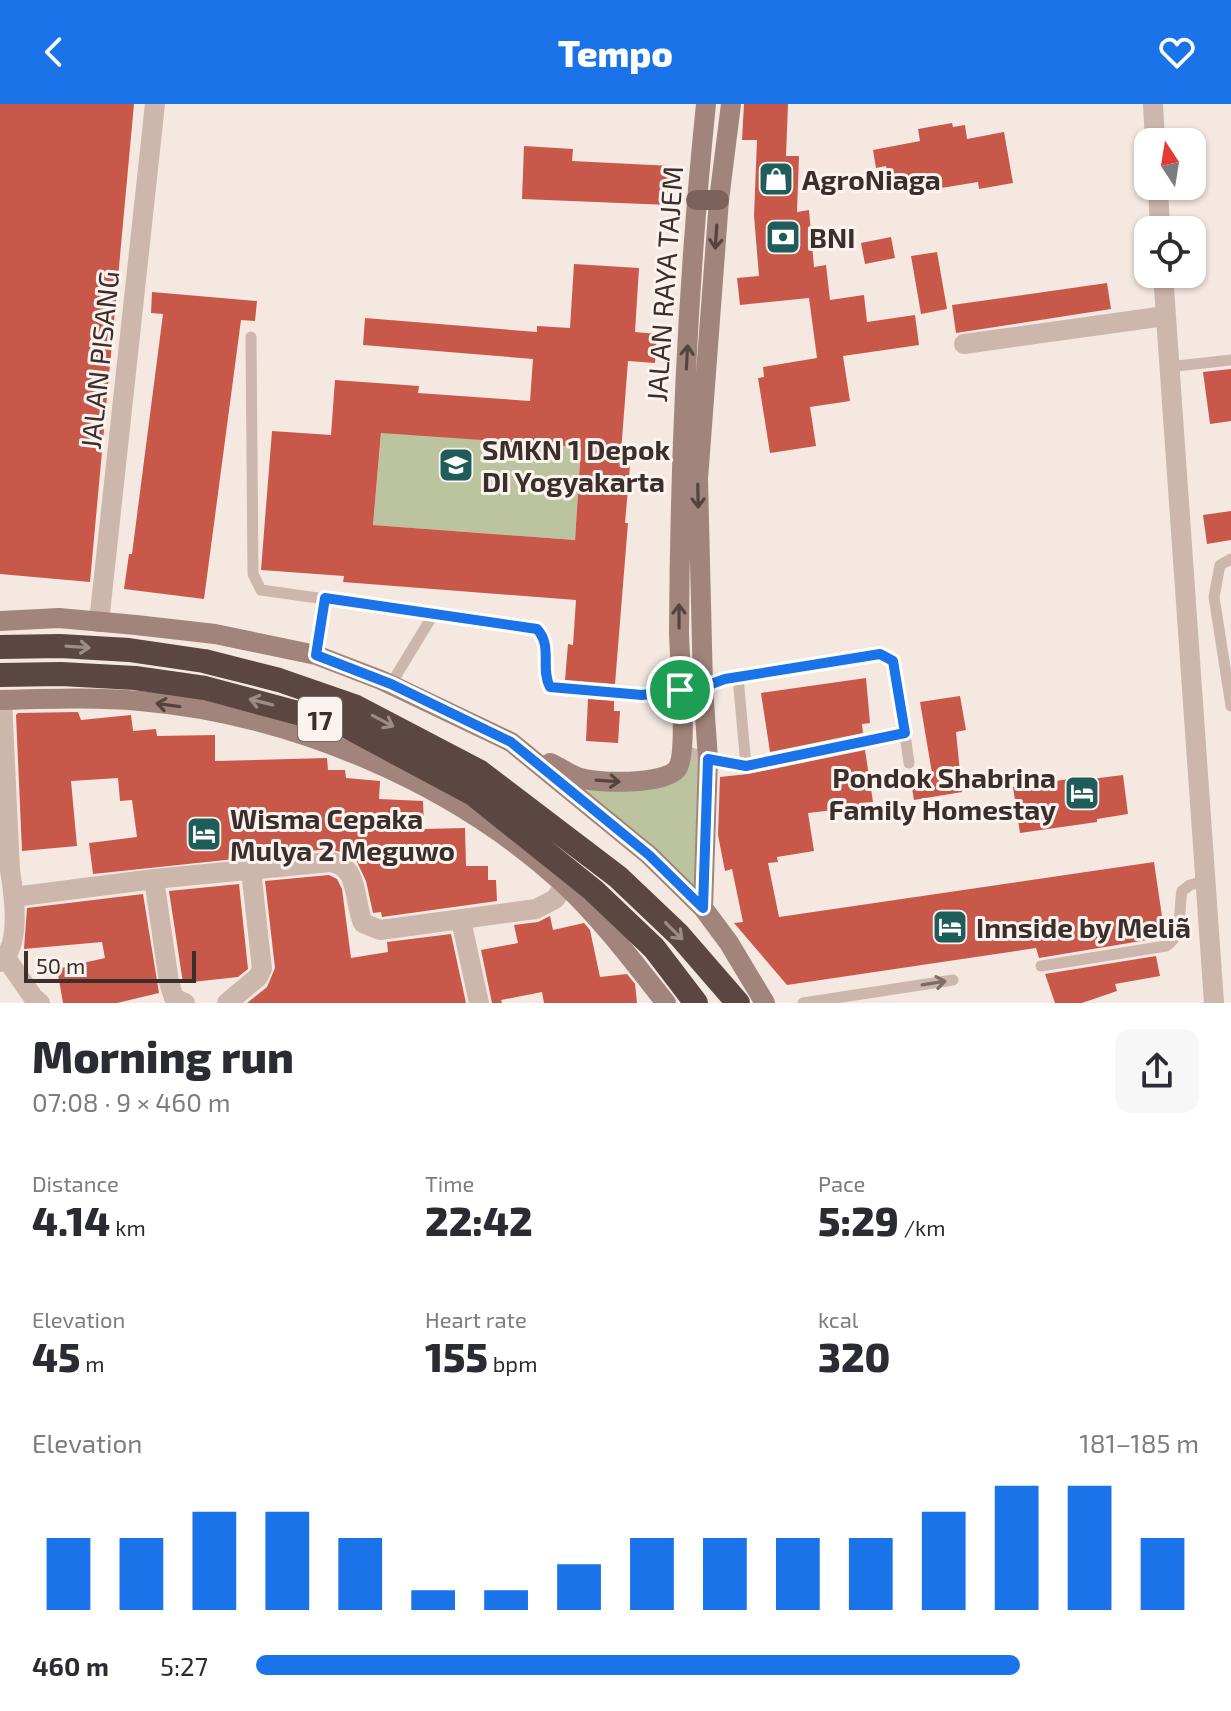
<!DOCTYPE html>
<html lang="en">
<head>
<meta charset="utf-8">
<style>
	:root { --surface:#fff; --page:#f7f7f7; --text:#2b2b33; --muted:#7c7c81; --accent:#1a73e8 }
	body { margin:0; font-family:"Exo 2",sans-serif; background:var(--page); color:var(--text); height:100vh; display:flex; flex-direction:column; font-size:30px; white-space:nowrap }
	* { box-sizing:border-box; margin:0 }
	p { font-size:26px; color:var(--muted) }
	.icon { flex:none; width:44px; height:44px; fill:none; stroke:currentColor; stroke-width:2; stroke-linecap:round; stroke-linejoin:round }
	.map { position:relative; height:899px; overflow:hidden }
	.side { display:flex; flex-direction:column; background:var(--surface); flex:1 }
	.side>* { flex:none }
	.needle { width:52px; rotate:348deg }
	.tools { position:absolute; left:1134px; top:24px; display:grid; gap:16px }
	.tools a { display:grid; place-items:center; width:72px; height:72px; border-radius:16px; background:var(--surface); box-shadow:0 2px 6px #0004; font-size:40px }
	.scale { position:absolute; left:24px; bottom:20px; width:172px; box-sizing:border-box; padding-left:8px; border:4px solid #3b2e2b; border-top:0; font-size:22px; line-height:28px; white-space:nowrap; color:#3b2e2b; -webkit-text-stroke:6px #fbf3ed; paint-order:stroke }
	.pin { position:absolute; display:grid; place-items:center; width:68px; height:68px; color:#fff; margin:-34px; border:4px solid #fff; border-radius:50%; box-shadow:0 2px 8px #0007 }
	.round { display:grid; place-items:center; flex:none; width:84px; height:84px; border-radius:16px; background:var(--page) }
	.headline { display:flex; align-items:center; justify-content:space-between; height:136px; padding:0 32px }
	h1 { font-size:44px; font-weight:800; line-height:60px }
	.metrics { display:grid; grid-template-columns:repeat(3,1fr); gap:12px; height:136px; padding:8px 32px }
	.metrics div { display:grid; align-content:center }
	.metrics b { font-size:40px; font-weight:800 }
	.metrics small { font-size:22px; font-weight:400 }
	.metrics p { font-size:22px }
	.chart { height:224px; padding:16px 32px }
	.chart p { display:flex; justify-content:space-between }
	.chart svg { width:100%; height:144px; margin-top:8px; stroke:var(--accent); stroke-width:6 }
	ul { padding:0 32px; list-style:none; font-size:26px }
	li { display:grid; grid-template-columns:128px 96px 1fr; align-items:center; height:60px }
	li i { height:20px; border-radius:10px; background:var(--accent) }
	header { display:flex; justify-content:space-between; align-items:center; height:104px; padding:0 32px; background:var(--accent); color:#fff; font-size:36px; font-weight:800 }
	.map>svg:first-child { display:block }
	.green { fill:#bcc49f }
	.building { fill:#c8594a; fill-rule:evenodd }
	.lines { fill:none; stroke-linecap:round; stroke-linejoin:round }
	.lane { stroke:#cdb6ab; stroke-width:11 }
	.street { stroke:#cdb6ab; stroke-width:20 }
	.secondary { stroke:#a1857c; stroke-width:20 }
	.primary { stroke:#7d625c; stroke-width:20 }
	.highway { stroke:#5c4642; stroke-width:24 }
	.oneway { stroke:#54443f }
	.oneway2 { stroke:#9c8b86 }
	.oneway3 { stroke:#7d6b65 }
	.route-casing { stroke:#fff; stroke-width:16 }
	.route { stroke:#1a73e8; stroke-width:10 }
	.labels { text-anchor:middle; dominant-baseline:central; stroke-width:6; stroke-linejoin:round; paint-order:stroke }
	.shield { fill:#fbf3ed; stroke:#756965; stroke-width:2 }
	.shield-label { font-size:26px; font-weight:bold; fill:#3b2e2b }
	.poi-label { font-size:28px; font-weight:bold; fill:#3b2e2b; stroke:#fbf3ed; text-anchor:start }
	.street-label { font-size:28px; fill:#3b2e2b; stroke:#fbf3ed }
</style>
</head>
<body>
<header><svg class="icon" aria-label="back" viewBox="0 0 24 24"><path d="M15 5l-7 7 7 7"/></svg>Tempo<svg class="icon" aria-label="heart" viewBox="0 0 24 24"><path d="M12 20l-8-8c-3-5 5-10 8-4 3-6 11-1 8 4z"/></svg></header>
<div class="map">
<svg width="1231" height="899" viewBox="0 0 1231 899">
	<rect width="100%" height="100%" fill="#f4e8e0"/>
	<path class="green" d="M385,287L391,329L581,343L575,436L373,421Z
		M688,652L704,658L697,790L533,653L618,683Z"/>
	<path class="building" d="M0,0H134L90,478L0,470Z
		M744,0H788L786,52H799L797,108L809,106L814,163L826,161L830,196L864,191L867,218L915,211L919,241L843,252L850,297L810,303L816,342L770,349L758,274L764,273L763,263L817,254L809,194L740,201L737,174L759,172L754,112L757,36H742Z
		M952,19L953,23L965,21L967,35L1004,28L1013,79L979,85L978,78L917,88L915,78L890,82L886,62L876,64L873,46L920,37L918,25Z
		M524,42L573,45L572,57L672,62L669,101L522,95Z
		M891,133L895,154L865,160L861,139Z
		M937,148L947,205L921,210L911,152Z
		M574,160L639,164L635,228L657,230L655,259L628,257L620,361H630L625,419H628L615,580L565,576L568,540L573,541L576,496L343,478L344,472L261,466L272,327L331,331L335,276L419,282L418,289L530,297L533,255L363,241L365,214L537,228V222L570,224ZM381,329L581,343L575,436L373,421Z
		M1107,179L1111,205L956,229L952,201Z
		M152,188L257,197L255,217L241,216L204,495L124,485L129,450H132L163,210L151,209Z
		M1231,265V317L1210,320L1203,268Z
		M1231,407V436L1207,440L1203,411Z
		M866,574L870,619L862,620L863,629L770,648L761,589Z
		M960,592L966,626L956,628L962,688L914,696L910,672L932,669L920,598Z
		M588,595L614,597V607H620L618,639L586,637Z
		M78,608L81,616L131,611L133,627L156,625L157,632L215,631V657L327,654L328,666H345L346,674L380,677L379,695L423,697L424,725L465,724L466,762H488V776H496L497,797L382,813L381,808L373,809L366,777L357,758L344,749L329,745L93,770L89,739L137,733L132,696L120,697L118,674L71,677L77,742L22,747L16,611L18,609Z
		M865,646L873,698L859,699L860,703L808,709L814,747L777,753L778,758L768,759L779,813L1154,758L1164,826L1152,828L1153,835L1039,854L1036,844L787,881L734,819L743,818L732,765L725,767L718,731L720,673L748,670Z
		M1123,671L1128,710L1097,715V718L1020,729L1013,683L1091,672V675Z
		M329,771L337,775L342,785L351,854L388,848L387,838L451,830L466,899H247L267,883L275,864L265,777Z
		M239,780L248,865L238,873L183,879L169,787Z
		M143,790L159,889L117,899H63L57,865L105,854L102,838L24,845L27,804Z
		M550,812L553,826L584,819L590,826L600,873L627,870L635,880L637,899H544L542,888L501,896L502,899H492L481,846L518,839L514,821L538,818Z
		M1156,852L1160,872L1115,880L1117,887L1082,899H1055L1045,870Z"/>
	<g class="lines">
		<path class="lane" d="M251,233L253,470L261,486L537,525C553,542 540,565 550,583L642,591L685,586
			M1168,263L1231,256
			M1231,455L1220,461L1214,493L1231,602
			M316,551L325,494
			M738,573L746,662
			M391,580L433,511
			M702,583L725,575L880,550C890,554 893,557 896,567L909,659
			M683,646L708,655L746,662L905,629
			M1041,862L1166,842C1184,831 1178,808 1182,787L1190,781L1205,777
			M803,899L953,876"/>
		<path class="street" d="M1153,0L1155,38
			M1158,82L1160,126
			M1163,170L1214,899
			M964,240L1165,212
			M99,518L155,0
			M154,775L169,878L174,894L185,899
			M14,793L154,775L330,758C360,762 353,796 363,819L380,826L536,805L555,795L565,781
			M461,816L479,899
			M6,854L33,893L40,899
			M0,858C22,842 14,791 10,766L2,596
			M227,899L258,873L262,865L251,766"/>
		<path class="secondary" d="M0,517L59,514L136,521L215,530L316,551L381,576L511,638L649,751L703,804L729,839L765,899
			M0,596C46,595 93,593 140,597C291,610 451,677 563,779C599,812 636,861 666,899
			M550,659C559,663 568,669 577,673C596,680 664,681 677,665C689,649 679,553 679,527C680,351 688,175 706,0
			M703,804L708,655L703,583L698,375L719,96L731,0"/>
		<path class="primary" d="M696,96H719"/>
		<path class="highway" d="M0,543L60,542L129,546L204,557L279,576L354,602L480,668L618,773L679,831L738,899
			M0,571L61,570L135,574L205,584L346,622L473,690L593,786L654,844L696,899"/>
	</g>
	<defs><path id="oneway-shaft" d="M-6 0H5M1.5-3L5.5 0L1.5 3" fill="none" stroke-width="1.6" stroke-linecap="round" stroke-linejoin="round" transform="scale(2)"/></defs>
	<g class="oneway">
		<use href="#oneway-shaft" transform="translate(716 133) rotate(94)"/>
		<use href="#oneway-shaft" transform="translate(687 253) rotate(-87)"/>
		<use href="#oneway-shaft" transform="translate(698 392) rotate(89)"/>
		<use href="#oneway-shaft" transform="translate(679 512) rotate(-90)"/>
		<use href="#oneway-shaft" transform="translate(168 601) rotate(-172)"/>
		<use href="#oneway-shaft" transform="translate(608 677) rotate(4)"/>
	</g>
	<g class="oneway2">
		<use href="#oneway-shaft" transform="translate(78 543) rotate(4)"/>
		<use href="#oneway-shaft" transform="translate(261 598) rotate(-166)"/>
		<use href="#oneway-shaft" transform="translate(383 617) rotate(28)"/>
		<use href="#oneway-shaft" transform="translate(674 827) rotate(45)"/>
	</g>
	<use class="oneway3" href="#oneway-shaft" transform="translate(934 879) rotate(-9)"/>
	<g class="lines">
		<defs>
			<path id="route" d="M325,494L537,525C553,542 540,565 550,583L642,591L703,583L725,575L880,550L893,557L905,629L746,662L708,655L703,804L649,751L511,638L391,580L316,551Z"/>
		</defs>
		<use href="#route" class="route-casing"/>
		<use href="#route" class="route"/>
	</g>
	<defs>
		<symbol id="shop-square" viewBox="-11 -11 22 22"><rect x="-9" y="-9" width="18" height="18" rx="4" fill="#1f5d5a" stroke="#fbf3ed"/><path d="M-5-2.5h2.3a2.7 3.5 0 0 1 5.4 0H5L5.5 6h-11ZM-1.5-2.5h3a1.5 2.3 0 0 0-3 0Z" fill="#fff"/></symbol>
		<symbol id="bank-square" viewBox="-11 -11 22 22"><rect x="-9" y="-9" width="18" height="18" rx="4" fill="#1f5d5a" stroke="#fbf3ed"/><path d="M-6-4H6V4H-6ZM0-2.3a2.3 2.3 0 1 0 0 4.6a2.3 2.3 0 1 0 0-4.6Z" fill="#fff"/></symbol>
		<symbol id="school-square" viewBox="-11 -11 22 22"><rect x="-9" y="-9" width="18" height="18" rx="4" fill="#1f5d5a" stroke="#fbf3ed"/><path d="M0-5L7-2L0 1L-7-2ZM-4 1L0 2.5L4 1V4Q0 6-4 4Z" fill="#fff"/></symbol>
		<symbol id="hotel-square" viewBox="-11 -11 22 22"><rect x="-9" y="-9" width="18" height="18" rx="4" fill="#1f5d5a" stroke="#fbf3ed"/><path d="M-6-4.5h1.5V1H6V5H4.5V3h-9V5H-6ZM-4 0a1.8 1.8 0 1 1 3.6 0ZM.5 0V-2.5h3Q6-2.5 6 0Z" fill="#fff"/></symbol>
	</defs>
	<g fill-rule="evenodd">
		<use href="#shop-square" x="756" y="55" width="40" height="40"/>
		<use href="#bank-square" x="763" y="113" width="40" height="40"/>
		<use href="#school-square" x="436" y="341" width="40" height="40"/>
		<use href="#hotel-square" x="1062" y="669" width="40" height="40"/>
		<use href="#hotel-square" x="184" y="710" width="40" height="40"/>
		<use href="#hotel-square" x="930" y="803" width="40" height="40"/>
	</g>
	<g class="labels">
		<rect class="shield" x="298" y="593" width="44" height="44" rx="6"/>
		<g class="shield-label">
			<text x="320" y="615">17</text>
		</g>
		<g class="poi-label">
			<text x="802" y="75">AgroNiaga</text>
			<text x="809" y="133">BNI</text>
			<text x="482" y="345">SMKN 1 Depok<tspan x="482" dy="32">DI Yogyakarta</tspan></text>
			<text x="1056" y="673" text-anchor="end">Pondok Shabrina<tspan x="1056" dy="32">Family Homestay</tspan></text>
			<text x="230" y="714">Wisma Cepaka<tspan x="230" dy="32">Mulya 2 Meguwo</tspan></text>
			<text x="976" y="823">Innside by Meliã</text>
		</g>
		<g class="street-label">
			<text transform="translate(664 180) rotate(-86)">JALAN RAYA TAJEM</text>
			<text transform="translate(99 256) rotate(-84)">JALAN PISANG</text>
		</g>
	</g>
</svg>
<div class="tools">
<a><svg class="needle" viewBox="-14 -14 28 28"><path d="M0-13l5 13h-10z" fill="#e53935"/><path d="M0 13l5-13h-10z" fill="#7c7c81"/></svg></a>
<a><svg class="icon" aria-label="locate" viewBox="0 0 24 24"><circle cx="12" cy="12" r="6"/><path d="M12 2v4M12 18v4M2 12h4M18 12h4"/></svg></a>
</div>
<div class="scale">50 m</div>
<div class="pin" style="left:680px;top:586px;background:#1e9e55"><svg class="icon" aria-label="arrive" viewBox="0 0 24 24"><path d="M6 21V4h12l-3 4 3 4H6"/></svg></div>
</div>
<section class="side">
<div class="headline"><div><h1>Morning run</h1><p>07:08 · 9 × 460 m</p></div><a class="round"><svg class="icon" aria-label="share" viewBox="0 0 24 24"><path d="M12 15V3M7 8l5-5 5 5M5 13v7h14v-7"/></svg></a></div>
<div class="metrics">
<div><p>Distance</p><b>4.14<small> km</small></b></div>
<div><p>Time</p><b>22:42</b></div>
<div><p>Pace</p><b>5:29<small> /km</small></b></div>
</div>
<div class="metrics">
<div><p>Elevation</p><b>45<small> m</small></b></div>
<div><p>Heart rate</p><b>155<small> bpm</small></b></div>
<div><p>kcal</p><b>320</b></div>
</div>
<div class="chart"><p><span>Elevation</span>181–185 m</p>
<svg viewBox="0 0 160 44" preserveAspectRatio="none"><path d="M5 44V22M15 44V22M25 44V14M35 44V14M45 44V22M55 44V38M65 44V38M75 44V30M85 44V22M95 44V22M105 44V22M115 44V22M125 44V14M135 44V6M145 44V6M155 44V22"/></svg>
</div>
<ul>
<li><b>460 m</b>5:27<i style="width:81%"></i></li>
</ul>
</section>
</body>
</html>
